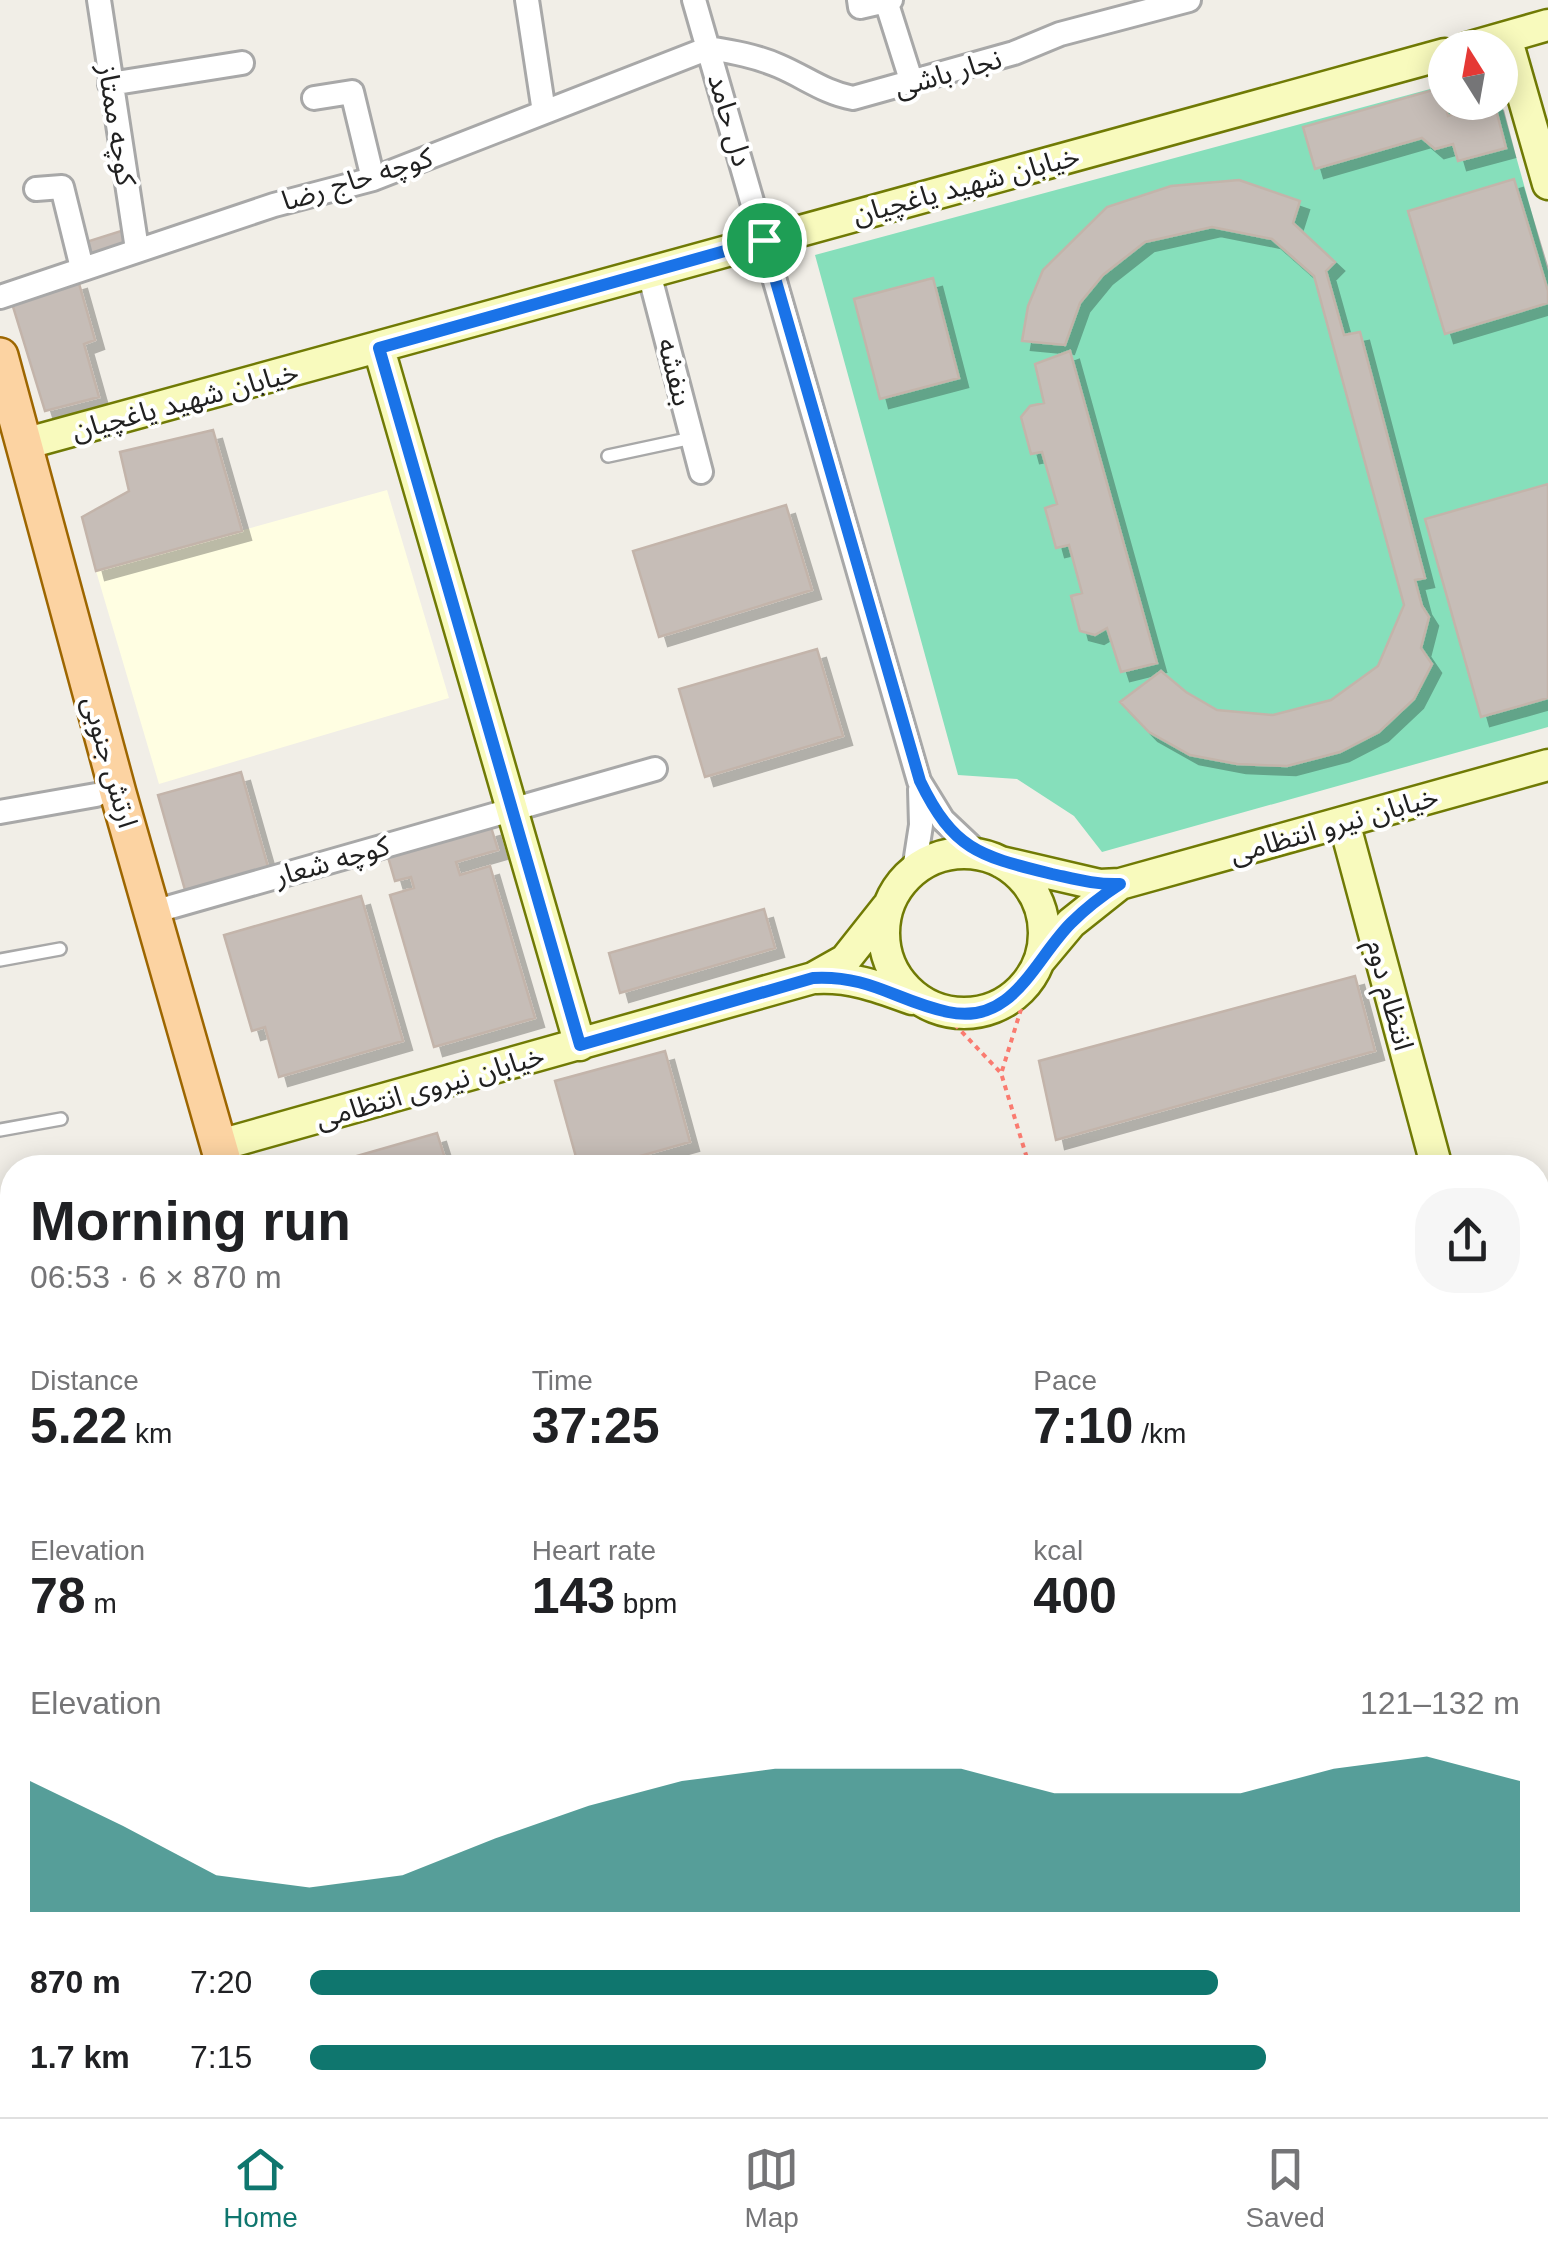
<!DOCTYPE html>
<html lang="en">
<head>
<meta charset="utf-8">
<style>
	:root { --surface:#fff; --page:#f6f6f6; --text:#202124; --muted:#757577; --line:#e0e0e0; --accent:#0f766e }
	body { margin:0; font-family:Helvetica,"Noto Sans Arabic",sans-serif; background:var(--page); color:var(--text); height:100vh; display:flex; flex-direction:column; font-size:38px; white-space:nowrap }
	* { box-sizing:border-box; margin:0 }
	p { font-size:32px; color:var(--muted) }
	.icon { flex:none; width:55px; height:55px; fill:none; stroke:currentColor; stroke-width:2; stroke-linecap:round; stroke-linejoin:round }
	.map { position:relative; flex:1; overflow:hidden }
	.panel { position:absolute; left:0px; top:1155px; width:1550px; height:962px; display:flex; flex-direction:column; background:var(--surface); border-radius:40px 40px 0 0; box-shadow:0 5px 25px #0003 }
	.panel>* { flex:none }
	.needle { width:65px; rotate:349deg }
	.controls { position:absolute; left:1428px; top:30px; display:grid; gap:20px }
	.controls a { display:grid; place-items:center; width:90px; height:90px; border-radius:50%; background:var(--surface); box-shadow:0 5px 25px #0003; font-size:50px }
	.pin { position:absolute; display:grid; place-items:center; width:85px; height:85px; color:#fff; margin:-42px; border:5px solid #fff; border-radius:50%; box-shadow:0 2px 10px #0007 }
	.round { display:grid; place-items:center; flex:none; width:105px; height:105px; border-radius:40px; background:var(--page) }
	.summary { display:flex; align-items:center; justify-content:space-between; height:170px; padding:0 30px }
	h1 { font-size:55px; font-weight:700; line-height:75px }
	.metrics { display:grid; grid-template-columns:repeat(3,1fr); gap:15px; height:170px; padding:10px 30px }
	.metrics div { display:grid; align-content:center }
	.metrics b { font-size:50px; font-weight:700 }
	.metrics small { font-size:28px; font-weight:400 }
	.metrics p { font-size:28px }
	.chart { height:280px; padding:20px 30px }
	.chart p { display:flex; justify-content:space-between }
	.chart svg { width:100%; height:180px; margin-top:10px; fill:var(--accent); opacity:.7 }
	ul { padding:0 30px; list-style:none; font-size:32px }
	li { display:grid; grid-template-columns:160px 120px 1fr; align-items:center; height:75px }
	li i { height:25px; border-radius:12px; background:var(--accent) }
	.tab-bar { display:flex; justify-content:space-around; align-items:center; height:140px; border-top:2px solid var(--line); background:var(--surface); font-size:28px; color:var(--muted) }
	.tab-bar a { display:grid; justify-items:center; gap:5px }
	.tab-bar .current { color:var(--accent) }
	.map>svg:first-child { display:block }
	.residential { fill:#dfdede }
	.education { fill:#fffee2 }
	.pitch { fill:#86dfbb }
	.building { fill:#c6bdb7; stroke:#c3b4aa; stroke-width:2.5; filter:url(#shadow) }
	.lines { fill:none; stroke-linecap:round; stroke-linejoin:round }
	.lane-casing { stroke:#a8a8a8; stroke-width:16 }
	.street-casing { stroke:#a8a8a8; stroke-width:28 }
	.secondary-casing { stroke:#707a05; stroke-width:35 }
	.primary-casing { stroke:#9d6600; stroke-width:40 }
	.path { stroke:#fa7b70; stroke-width:4; stroke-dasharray:5 5; stroke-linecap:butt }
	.lane { stroke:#fff; stroke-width:11 }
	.street { stroke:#fff; stroke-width:22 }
	.secondary { stroke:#f8fabd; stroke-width:30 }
	.primary { stroke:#fcd3a2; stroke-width:35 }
	.route-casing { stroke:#fff; stroke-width:20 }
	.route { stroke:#1a73e8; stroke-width:12 }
	.labels { text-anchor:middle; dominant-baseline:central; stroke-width:8; stroke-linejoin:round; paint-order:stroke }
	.street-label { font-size:28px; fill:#212121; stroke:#fff }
</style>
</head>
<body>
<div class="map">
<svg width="1548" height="2117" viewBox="0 0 1548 2117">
	<defs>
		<filter id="shadow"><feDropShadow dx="9" dy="9" stdDeviation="0" flood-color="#0004"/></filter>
	</defs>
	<rect width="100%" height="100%" fill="#f1eee7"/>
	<path class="residential" d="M661,2105H1100L1103,2117H617Z"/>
	<path class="education" d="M387,490L449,698L159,784L96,571Z"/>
	<path class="pitch" d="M1445,85V102H1500V99L1548,271V727L1102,852L1074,816L1017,779L958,775L815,255Z"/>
	<path class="building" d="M1440,88L1448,116L1494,102L1506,148L1458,161L1453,144L1435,149L1422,138L1315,169L1303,127Z
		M1514,179L1548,291V303L1445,334L1408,211Z
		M1239,180L1300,201L1293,223L1335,262L1326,271L1344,335L1360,332L1425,578L1415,580L1422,606L1429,617L1421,648L1432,664L1414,699L1379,732L1340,752L1287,766L1237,764L1190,755L1149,732L1120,702L1161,671L1186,692L1217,710L1273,715L1331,700L1378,666L1404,605L1314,276L1272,239L1212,227L1145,242L1103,275L1080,303L1065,345L1022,341L1028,306L1043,270L1107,207L1171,186Z
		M124,230L127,243L88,258L83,243Z
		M933,278L959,378L880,399L854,299Z
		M78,280L95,340L84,344L99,397L45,411L11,300Z
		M1070,351L1157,663L1121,672L1107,628L1095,635L1080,631L1071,596L1082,593L1069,545L1056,548L1045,508L1057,504L1042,452L1031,454L1021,417L1030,406L1044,403L1035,364Z
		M213,430L242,531L96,571L82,517L129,491L120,452Z
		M1548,484V698L1481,717L1425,519Z
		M786,505L812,590L659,637L633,551Z
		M817,649L843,736L705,777L679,689Z
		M241,772L268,867L185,890L158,795Z
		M491,827L498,850L456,862L460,875L490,866L535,1018L434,1047L390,895L414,888L411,877L395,881L388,857Z
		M361,896L403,1041L279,1077L265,1027L252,1031L224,935Z
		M764,909L775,948L620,993L609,953Z
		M1355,976L1375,1051L1056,1140L1039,1061Z
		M665,1051L690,1142L598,1168H579L555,1081Z
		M437,1133L448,1168H315Z"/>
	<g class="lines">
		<defs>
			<path id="lane" d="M608,456L692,438
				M0,960L60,949
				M0,1130L61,1119
				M0,1319L12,1383
				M0,1610L12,1606
				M0,1900L12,1896
				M381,2105L385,2117
				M1059,2105L1081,2117
				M61,2117L103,2105
				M1004,2117L1047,2105"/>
			<path id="street" d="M99,0L137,249
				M527,0L544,112
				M694,0L919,781L943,820L979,854
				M859,0L860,7L886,1
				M891,0L886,1L912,83
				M110,84L242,63
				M314,98L352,92L373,179
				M36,189L62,187L82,268
				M649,273L701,472
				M0,297L274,205L373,179L709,48C733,52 756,56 779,66C805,77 825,93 853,98L1014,53L1060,34L1189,0
				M0,812L96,795
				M914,870L921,825L920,789
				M153,912L655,769
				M0,1701L12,1698
				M0,1793L8,1824L12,1823
				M115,2105L119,2117
				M1200,2105L1203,2117
				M1297,2105L1299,2117"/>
			<path id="secondary" d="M1506,37L1548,184
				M1467,48L1548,25
				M379,349L580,1045
				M24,444L1445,54
				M1344,822L1437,1168
				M884 933a80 80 0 1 1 160 0a80 80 0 1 1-160 0Z
				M1001,862L1100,885L1120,884L1548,765
				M1040,960L1071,923L1120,884
				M816,978C851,976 879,987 912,999
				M220,1145L813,978L845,960L887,907
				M1538,1543L1548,1582"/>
			<path id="primary" d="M0,356L118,793L225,1168
				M1538,1831L1548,1828
				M490,2117L532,2105"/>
		</defs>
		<use href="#lane" class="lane-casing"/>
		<use href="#street" class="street-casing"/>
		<use href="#secondary" class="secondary-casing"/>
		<use href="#primary" class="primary-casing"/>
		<path class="path" d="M941,1010L1001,1073L1030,1168
			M1002,1071L1030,980"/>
		<use href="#lane" class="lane"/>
		<use href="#street" class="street"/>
		<use href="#secondary" class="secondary"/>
		<use href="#primary" class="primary"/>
	</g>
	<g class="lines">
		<defs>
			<path id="route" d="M764,240L920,781C954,851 980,856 1052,874C1075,879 1096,885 1120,884C1103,895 1086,908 1071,923C1034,960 1013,1026 948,1012C896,1001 871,975 813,978L580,1045L379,348Z"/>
		</defs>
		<use href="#route" class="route-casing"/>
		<use href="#route" class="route"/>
	</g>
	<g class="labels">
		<g class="street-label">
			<text transform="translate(948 73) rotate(-16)">نجار باشی</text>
			<text transform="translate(730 120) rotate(74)">دل حامد</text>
			<text transform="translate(117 125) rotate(81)">کوچه ممتاز</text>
			<text transform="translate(357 179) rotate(-17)">کوچه حاج رضا</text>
			<text transform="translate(966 185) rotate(-15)">خیابان شهید یاغچیان</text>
			<text transform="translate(675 372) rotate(76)">بنفشه</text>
			<text transform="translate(185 401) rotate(-15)">خیابان شهید یاغچیان</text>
			<text transform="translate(110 762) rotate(74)">ارتش جنوبی</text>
			<text transform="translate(1334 825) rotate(-16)">خیابان نیرو انتظامی</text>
			<text transform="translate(332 861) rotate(-16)">کوچه شعار</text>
			<text transform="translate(1390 995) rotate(75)">انتظام دوم</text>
			<text transform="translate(430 1087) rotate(-16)">خیابان نیروی انتظامی</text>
		</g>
	</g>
</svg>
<div class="controls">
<a><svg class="needle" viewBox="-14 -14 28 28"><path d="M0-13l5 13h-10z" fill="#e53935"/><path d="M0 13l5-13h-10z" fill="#757577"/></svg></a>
</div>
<div class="pin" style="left:764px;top:240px;background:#1e9e55"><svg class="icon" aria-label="arrive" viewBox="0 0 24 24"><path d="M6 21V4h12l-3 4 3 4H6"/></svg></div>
<section class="panel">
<div class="summary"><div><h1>Morning run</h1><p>06:53 · 6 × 870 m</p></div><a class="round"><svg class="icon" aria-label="share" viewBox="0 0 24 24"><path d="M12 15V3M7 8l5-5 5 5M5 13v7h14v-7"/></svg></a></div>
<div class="metrics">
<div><p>Distance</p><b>5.22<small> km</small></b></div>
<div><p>Time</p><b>37:25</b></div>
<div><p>Pace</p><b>7:10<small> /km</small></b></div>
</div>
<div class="metrics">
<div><p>Elevation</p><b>78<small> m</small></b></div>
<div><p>Heart rate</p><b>143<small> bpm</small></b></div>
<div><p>kcal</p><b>400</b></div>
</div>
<div class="chart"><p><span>Elevation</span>121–132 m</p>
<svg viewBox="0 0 160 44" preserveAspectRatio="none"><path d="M0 44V12L10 23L20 35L30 38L40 35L50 26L60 18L70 12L80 9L90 9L100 9L110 15L120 15L130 15L140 9L150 6L160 12V44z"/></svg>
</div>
<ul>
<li><b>870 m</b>7:20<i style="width:75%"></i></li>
<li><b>1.7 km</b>7:15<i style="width:79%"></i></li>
</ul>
</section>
</div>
<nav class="tab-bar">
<a class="current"><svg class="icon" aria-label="home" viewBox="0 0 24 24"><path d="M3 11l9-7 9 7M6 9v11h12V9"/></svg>Home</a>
<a><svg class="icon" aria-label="map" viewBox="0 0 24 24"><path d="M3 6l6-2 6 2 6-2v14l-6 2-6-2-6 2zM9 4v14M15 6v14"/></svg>Map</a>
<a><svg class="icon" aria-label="saved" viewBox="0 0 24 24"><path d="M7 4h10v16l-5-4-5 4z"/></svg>Saved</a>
</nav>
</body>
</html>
